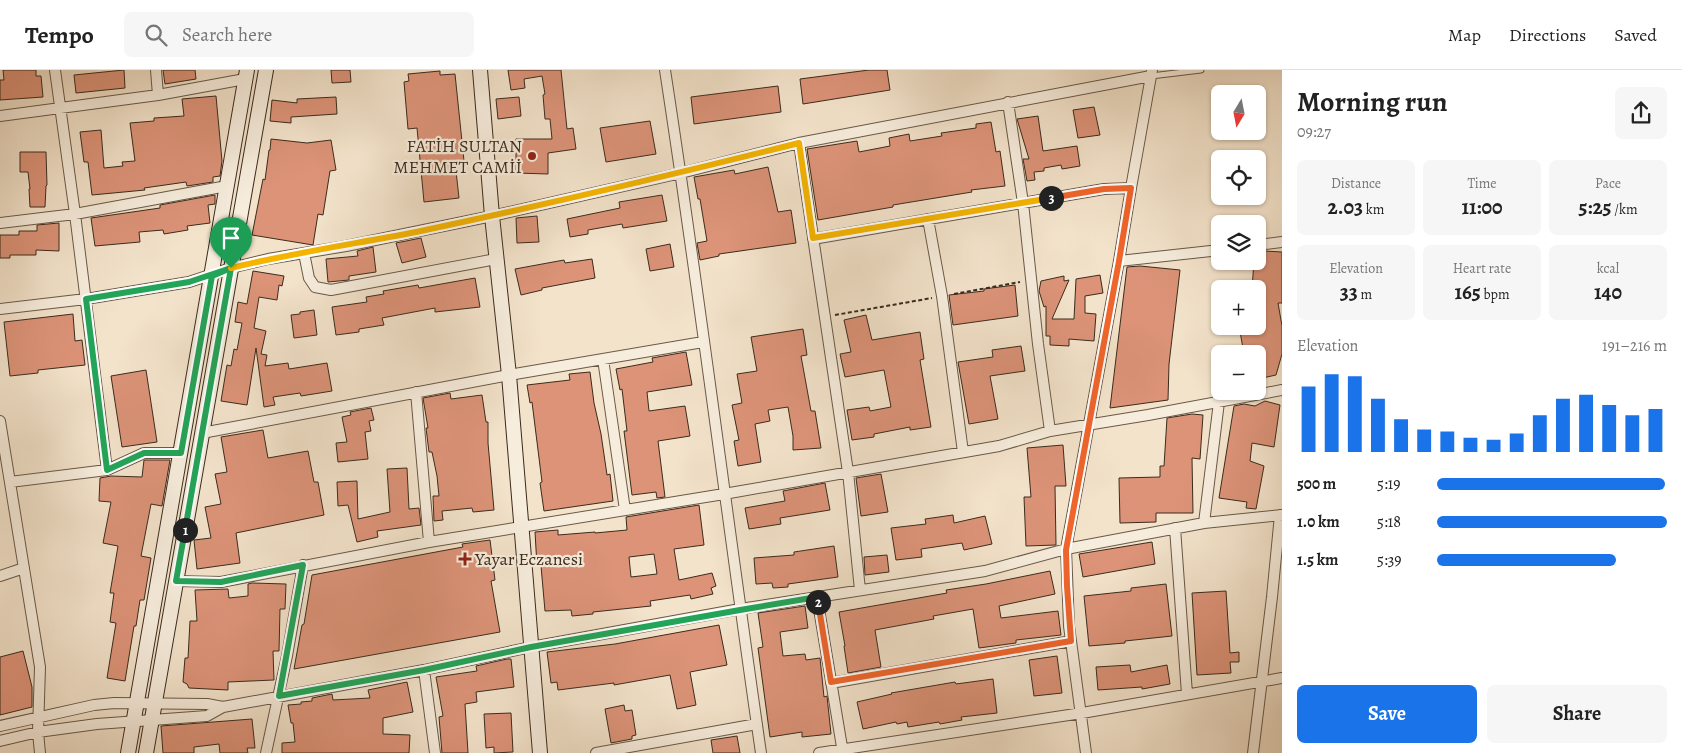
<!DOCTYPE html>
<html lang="en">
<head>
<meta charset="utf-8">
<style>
	:root { --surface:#fff; --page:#f6f6f6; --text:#222; --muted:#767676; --line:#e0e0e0; --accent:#1a73e8 }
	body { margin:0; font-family:Alegreya,serif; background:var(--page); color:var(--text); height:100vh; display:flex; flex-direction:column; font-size:19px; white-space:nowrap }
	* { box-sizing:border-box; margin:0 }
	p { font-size:16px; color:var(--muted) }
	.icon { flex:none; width:28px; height:28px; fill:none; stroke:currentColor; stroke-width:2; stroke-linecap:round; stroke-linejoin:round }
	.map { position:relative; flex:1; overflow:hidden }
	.panel { display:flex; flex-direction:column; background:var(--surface); width:400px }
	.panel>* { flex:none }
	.needle { width:32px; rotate:190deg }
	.tools { position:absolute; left:1211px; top:15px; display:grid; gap:10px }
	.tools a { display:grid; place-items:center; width:55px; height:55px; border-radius:8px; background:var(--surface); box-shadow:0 1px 4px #0004; font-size:25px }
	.pin { position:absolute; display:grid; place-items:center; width:42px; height:42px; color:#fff; margin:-51px -21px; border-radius:50% 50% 50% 0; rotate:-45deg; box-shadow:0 0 5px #0007 }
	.pin .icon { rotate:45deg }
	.km { position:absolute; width:25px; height:25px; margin:-12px; border-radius:50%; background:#222; color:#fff; font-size:14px; line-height:25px; text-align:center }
	.round { display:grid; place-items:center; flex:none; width:52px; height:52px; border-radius:8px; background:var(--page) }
	.overview { display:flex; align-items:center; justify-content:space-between; height:85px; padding:0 15px }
	h1 { font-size:28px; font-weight:700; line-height:38px }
	.stats { display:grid; grid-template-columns:repeat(3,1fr); gap:8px; height:85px; padding:5px 15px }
	.stats div { display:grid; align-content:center; border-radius:8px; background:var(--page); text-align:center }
	.stats b { font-size:21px; font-weight:700 }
	.stats small { font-size:14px; font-weight:400 }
	.stats p { font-size:14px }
	.chart { height:140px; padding:10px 15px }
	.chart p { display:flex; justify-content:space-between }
	.chart svg { width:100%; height:90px; margin-top:5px; stroke:var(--accent); stroke-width:6 }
	.cta { display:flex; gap:10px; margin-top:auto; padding:10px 15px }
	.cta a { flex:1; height:58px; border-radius:8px; background:var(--accent); color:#fff; font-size:20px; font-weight:700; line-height:58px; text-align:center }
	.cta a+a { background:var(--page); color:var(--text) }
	ul { padding:0 15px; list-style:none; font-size:16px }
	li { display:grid; grid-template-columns:80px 60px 1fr; align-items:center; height:38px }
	li i { height:12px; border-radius:6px; background:var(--accent) }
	header { display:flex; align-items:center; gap:30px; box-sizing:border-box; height:70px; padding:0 25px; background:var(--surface); border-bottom:1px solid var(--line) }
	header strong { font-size:24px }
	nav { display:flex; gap:28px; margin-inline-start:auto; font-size:18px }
	.search { width:350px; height:45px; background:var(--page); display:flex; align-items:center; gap:12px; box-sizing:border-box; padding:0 18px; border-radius:8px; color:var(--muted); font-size:19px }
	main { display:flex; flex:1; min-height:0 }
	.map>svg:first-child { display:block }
	.building { fill:#dc9378; stroke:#3b2b1d; fill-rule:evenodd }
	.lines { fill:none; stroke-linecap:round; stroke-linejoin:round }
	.lane-casing { stroke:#695948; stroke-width:7 }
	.street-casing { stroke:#695948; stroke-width:12 }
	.secondary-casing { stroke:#3b2b1d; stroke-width:16 }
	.path { stroke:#3b2b1d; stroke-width:2; stroke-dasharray:4 2.5; stroke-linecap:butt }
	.lane { stroke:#f7eddd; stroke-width:5 }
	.street { stroke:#f7eddd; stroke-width:10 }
	.secondary { stroke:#f7eddd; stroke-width:14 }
	.split-1-casing { stroke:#fff; stroke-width:10 }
	.split-2-casing { stroke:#fff; stroke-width:10 }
	.split-3-casing { stroke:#fff; stroke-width:10 }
	.split-4-casing { stroke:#fff; stroke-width:10 }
	.split-1 { stroke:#22a559; stroke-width:6 }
	.split-2 { stroke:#22a559; stroke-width:6 }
	.split-3 { stroke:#f0652b; stroke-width:6 }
	.split-4 { stroke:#f5b400; stroke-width:6 }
	.poi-dot { fill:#8f2418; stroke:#f7eddd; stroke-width:2 }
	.labels { text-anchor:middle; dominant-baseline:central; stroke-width:4.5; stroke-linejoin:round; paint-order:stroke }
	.poi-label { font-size:18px; fill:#3b2b1d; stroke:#f7eddd; text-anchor:end }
</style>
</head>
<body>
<header>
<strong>Tempo</strong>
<div class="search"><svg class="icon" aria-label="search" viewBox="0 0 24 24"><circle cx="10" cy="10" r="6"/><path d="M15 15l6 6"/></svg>Search here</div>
<nav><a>Map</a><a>Directions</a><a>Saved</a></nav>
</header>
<main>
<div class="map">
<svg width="1282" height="683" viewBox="0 0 1282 683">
	<rect width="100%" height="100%" fill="#f3e3cb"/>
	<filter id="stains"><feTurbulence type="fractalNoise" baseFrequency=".004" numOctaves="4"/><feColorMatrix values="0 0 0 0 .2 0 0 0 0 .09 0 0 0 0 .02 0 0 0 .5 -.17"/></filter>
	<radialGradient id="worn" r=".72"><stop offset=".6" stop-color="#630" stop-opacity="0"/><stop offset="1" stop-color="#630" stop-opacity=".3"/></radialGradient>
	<path class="building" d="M3,0H36V6H41L43,27L0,30V10H4Z
		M124,0L125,18L76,23L74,5Z
		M163,0H195L196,9L165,14Z
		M331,0H350L351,12L332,13Z
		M508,0H561L567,59L573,58L576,79L548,83V104L516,103V69H552L550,49H545L543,25L545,24L542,6L524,9L525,18L511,20Z
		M869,0H887L890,20L803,34L800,9Z
		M440,1V5L455,4L464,91L455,92L459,128L424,132L417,58L408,59L404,12L409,11L408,4Z
		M778,16L781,42L694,54L691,27Z
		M216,26L222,91L220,106L213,107V112L187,116L186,112L144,118L145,120L92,125L88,92H84L80,62L101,60L104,98L123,96L122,92L135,91L130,53L154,51V48L184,46L182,29Z
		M336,27L337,44L291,47V53L270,51L272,30L297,33V29Z
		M519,27L521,46L498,49L496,29Z
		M1094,37L1100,65L1078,68L1073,40Z
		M1038,46L1043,81L1077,76L1080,96L1062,99L1061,95L1044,98V101L1034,102L1035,110L1027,111L1023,89H1029L1017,49Z
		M650,51L656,84L606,92L600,58Z
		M991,52L996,82L1000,81L1005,116L971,120L972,122L893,135V137L818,150L807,79L857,71L859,82L890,76L889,68L909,64L910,71L942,66L941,63L976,58V54Z
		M271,69L307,73L331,70L336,100L330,101L323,145L318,144L313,175L252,165L263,109L265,110L269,80H270Z
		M20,82H46L47,115L46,116L45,137H30L29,119H30L28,102H20Z
		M768,97L778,142L791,140L796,173L719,184V186L700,190L697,173L707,171L700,129H698L694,107L734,100L735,104Z
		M215,125V134L208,135L210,153L187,156L188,160L164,164L163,160L139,162L140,172L95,176L91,148L160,138V135Z
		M662,125L667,151L623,158L622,154L588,160V164L570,167L567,149L620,138L619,132Z
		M537,146L539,172L517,173L516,148Z
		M59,153V181L36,180V185H10V188H0V165H19V161H37V155Z
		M421,168L426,187L402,193L396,173Z
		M670,174L674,197L650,201L646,179Z
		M373,177L376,202L349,206V210L328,212L326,189L358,186L357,181Z
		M1264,181L1282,182V233H1278L1282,256V284L1276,305L1258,309V284H1244L1239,256H1258V219H1252L1254,191H1258V182Z
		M592,189L595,208L542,218V220L521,225L515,199L564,190L565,193Z
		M1140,196L1180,200L1169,294L1168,330L1110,338L1127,197Z
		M253,201L284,206L282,216L279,215L277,230L259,227L254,258L266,261L261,284L267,285L265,296L288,293L289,299L327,293L332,321L301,326L300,323L273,327L275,335L264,337L256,278L247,335L221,331L227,295L231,296L234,279L237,280L242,253L235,252L238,232L247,234Z
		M1100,205L1103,223L1085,226V243L1096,244L1094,271L1069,269V276L1050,275V266H1046V236L1044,237L1039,221L1041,211L1064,206V211L1069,210L1052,249H1074L1076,209Z
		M475,208L480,237L435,242V238L382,248L384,255L359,259V262L336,265L332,237L367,232L366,227L384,224L383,221L418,215L419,218Z
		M1015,215L1018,246L953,255L949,225L984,221V219Z
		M314,240L317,265L294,268L291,245L300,244V242Z
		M73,244L75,271L82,270L85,295L38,300V303L10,306L4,252Z
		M866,245L872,270L920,262L924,289L920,290L931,357L910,360V357L874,364V367L852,370L847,340L869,337L870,341L891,337L884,300L845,307L840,284L851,282L844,250Z
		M803,259L807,285L801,286L811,341H815L821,378L793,380V366L788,337L768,340L770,351L755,354L761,392L738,396L734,371L739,370L732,335L742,333L737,304L757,301L751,267Z
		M1021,276L1025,301L990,306L998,349L969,354L958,292L993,287L992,280Z
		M686,282L692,315L647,322L649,341L685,336L690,366L658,371L665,427L657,428L656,422L632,425L624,361H627L622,319L620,320L616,299L653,292L652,288Z
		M146,300L157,372L122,377L111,306Z
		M590,302L594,333L601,364L607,405L610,404L613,431L544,441L540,413L542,412L532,332L530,333L527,315L570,310L569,304Z
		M450,323L451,329L482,325L486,352H488V373L494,440L473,442L472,438L442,441L443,450L434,451L433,426H439L437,406L432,382H429L426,358H428L423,328Z
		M1265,331L1280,335L1274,377L1252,373L1250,391L1264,396L1256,439L1246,438L1247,432L1219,428L1234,336L1244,334L1255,336Z
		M371,338L374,350L369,351L371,361L365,362L368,389L338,392L336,373L347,372L342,347L351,345L350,342Z
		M1192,344L1203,345L1200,389L1192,388L1193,443H1156V452L1120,453L1119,408L1160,407V396H1164L1167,348Z
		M263,360L268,388L308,381L314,412H318L324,445L236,463L240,493L197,499L194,470L211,468L205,437L221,434L215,404L227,402L221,367Z
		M1063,375L1066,416H1055L1056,475L1026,476L1024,427H1031L1027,378Z
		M144,390H170L162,436L151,434L141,486L151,488L144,530H140L136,556H134L125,611L107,608L116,553L110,552L114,523H110L118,476L103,473L111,432L99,431L100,408L111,406L142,407Z
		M407,398L409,439L419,438L421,455L377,461L378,467L357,472L348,435L338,436L337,412L357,411L358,449L390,442L387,399Z
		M881,404L888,442L861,446L856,408Z
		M825,413L830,440L780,448L781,454L749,459L745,438L785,431L783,421Z
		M699,435L704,475L674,479L679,510L712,503L716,516L711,518L713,524L691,529L690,525L650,531L651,536L593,542V544L572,546L571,540L545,541L541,496H537L535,462L558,460V465L595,462V463L627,460L626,447ZM654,484L657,504L631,507L629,487Z
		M953,445L954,453L985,446L992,474L964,480L962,473L921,479L922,487L896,490L891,458L926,454L925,449Z
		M490,470L495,510L491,511L500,562L294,599L302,555L304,554L312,505L463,477L462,474Z
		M1152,472L1155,494L1083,507L1079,484Z
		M834,476L838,507L788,514V517L773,518L772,513L756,514L754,488L794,485V482Z
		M887,485L889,502L865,505L864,487Z
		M1050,501L1055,524L999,536L1001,548L1058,541L1061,565L1016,570V573L979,578L973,539L933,546L934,549L875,560L881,597L848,603L844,576H845L839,542L947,523L946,520L986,514Z
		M252,513L286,514L285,539H280L279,581H273L274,610L228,612V620L189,618L187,614L183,612L185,588H188L190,551H197L195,520L228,519L229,528L248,526V514Z
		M1166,514L1172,566L1125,571V573L1089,576L1084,526L1131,521V518Z
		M1226,521L1230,583L1239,582V592H1230L1231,603L1197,605L1192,523Z
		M805,536L808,558L780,562L783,586L805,584L806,590L820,588L824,627L827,626L831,664L802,667V662L770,667L758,578L763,577L758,543Z
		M719,555L727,595L690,602L696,635L677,639L670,605L614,615V613L558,620L557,612L551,613L547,582L615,574Z
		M23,581L32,617V637L0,645V587Z
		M1057,586L1062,623L1034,626L1029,590Z
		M507,589H511L514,617L476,622L477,632L465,634L468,683H442L439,647L443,646L436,607L477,601L476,596Z
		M1130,595L1131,602L1167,595L1170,614L1142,619V617L1098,620L1096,597Z
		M993,609L997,643L961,647L962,650L940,654L939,652L908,657L907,652L897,654L896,652L863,659L857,632L892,624L891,623L955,612L956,614Z
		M407,612L413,642L383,648V664L410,665L409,683H282V673L295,672L293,653H291L288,635L301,634V632L312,631V628L332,624L333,630L370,628L368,620Z
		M624,635L625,641L632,640L636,665L632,666V669L611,673L605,639Z
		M511,643L513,682L494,683V677L486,678L484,644Z
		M252,649L255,678H247L248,683H220L219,674L194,677V683H163L161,656Z
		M737,666L740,683H713L711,670Z"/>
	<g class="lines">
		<defs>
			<path id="lane" d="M1151,6L1201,0"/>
			<path id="street" d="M55,0L75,144L107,400
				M156,0L158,25
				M665,0C700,227 728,456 761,683
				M1008,32L1023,133L1038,274L1050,361
				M0,46L158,25L245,9
				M799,73L848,402L860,520
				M1131,118L1151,6
				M928,149L942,226L963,382
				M0,153L75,144L227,116
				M813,169L1104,119L1131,118L1119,191L1066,479L1069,556L1086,683
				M1258,175L1282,172
				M304,183L309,208L315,217L331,220L496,189
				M1119,191L1220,180
				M0,239L86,229L189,212L231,198L268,189L346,176L492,146L681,103L799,73L1151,6L1152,0
				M603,289L625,440
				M416,322L429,472
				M0,351L40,597L38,662L40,683
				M202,363L509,305L703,272
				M10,412L107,400L144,383H181
				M1204,453L1219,332
				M1175,458L1187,624
				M0,506L24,498
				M176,511L221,512L429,472L724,424L999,376L1050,361L1148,345L1282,320
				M817,527L843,683
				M424,600L435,683
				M831,613L1071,571
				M0,656L94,635L114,633L207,634L223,637
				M0,671L38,662L97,654L207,646L223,637L424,600L531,577L740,539L985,501L1066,479L1204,453L1282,445
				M266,683L287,586L303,495
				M596,683L757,654
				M819,683L1082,643L1282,608
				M1253,683L1272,527L1280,445"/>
			<path id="secondary" d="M480,0L492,146L509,305L540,683
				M128,683L247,0
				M146,683L266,0"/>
		</defs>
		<use href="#lane" class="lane-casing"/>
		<use href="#street" class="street-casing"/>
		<use href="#secondary" class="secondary-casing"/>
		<path class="path" d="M954,224L1020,212
			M835,245L932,228"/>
		<use href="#lane" class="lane"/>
		<use href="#street" class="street"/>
		<use href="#secondary" class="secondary"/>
	</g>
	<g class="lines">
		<defs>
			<path id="split-1" d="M185,460L231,198L189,212L86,229L107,400L144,383H181L212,206L231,198"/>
			<path id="split-2" d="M185,460L176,511L221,512L303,495L279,626L424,600L531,577L740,540L817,527L818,532"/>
			<path id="split-3" d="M818,532L831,612L1071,571L1067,516L1066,480L1119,191L1131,118L1104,119L1051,128"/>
			<path id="split-4" d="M231,198C292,183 354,174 416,162C544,135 672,105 799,73L813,168L1051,128"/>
		</defs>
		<use href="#split-1" class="split-1-casing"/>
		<use href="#split-2" class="split-2-casing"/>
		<use href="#split-3" class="split-3-casing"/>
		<use href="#split-4" class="split-4-casing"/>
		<use href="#split-1" class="split-1"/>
		<use href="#split-2" class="split-2"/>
		<use href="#split-3" class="split-3"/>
		<use href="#split-4" class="split-4"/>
	</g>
	<g class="poi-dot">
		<circle cx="532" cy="86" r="5"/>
		<path d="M462.5 481.5h5v5h5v5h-5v5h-5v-5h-5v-5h5z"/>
	</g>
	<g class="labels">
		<g class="poi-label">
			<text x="522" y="76">FATİH SULTAN<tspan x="522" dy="21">MEHMET CAMİİ</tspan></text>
			<text x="475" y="489" text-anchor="start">Yayar Eczanesi</text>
		</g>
	</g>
	<rect width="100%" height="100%" filter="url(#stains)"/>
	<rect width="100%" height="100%" fill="url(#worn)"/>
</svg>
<div class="tools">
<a><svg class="needle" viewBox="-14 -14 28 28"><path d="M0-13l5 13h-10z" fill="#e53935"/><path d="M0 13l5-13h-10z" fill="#767676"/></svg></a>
<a><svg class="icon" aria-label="locate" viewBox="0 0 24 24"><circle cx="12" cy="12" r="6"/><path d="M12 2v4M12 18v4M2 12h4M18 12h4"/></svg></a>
<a><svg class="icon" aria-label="layers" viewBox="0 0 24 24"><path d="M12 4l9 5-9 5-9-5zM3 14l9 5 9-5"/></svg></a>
<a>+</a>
<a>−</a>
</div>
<div class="pin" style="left:231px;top:198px;background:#1e9e55"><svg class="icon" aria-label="arrive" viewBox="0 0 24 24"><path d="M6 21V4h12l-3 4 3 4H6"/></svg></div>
<b class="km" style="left:185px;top:460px">1</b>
<b class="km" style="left:818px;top:532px">2</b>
<b class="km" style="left:1051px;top:128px">3</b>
</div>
<section class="panel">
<div class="overview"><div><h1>Morning run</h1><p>09:27</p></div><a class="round"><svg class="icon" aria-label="share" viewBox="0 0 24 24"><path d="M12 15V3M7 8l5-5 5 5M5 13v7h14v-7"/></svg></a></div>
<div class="stats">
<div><p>Distance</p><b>2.03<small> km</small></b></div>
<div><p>Time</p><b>11:00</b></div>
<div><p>Pace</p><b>5:25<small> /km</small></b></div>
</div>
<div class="stats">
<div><p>Elevation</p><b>33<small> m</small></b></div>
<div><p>Heart rate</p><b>165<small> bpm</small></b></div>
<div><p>kcal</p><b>140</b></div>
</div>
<div class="chart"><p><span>Elevation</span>191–216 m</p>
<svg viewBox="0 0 160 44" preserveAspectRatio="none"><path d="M5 44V12M15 44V6M25 44V7M35 44V18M45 44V28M55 44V33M65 44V34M75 44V37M85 44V38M95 44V35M105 44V26M115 44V18M125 44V16M135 44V21M145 44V26M155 44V23"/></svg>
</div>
<ul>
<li><b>500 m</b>5:19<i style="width:99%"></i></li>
<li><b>1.0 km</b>5:18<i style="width:100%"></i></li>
<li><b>1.5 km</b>5:39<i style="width:78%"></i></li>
</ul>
<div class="cta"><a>Save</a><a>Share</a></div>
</section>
</main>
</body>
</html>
